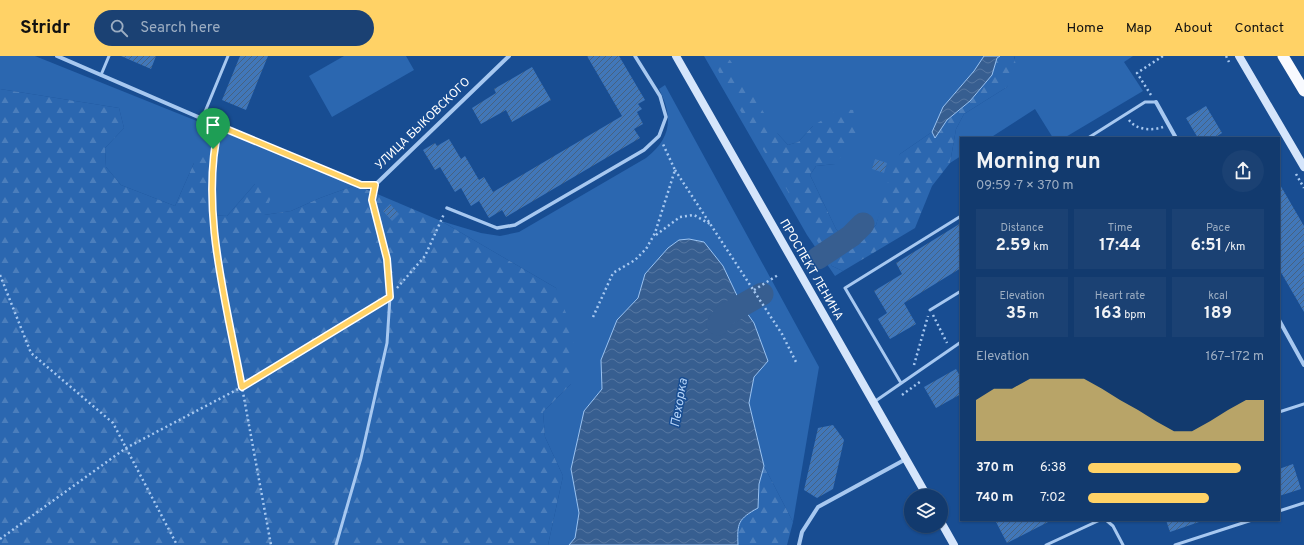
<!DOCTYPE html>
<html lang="en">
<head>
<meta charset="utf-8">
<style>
	:root { --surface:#123a6e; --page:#1b4173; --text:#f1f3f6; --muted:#9cadc2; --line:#315481; --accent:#ffd266 }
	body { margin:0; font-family:Overpass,sans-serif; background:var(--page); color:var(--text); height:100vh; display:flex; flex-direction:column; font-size:15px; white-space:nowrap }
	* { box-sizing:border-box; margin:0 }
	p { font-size:13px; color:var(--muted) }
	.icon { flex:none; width:22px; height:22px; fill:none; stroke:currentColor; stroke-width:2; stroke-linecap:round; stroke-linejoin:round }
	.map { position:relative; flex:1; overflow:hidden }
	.panel { position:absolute; left:960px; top:81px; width:320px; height:384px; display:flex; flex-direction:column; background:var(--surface); border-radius:0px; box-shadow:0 1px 3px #0004,0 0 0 1px var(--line) }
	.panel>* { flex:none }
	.buttons { position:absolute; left:904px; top:433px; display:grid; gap:8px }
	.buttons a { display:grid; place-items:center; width:44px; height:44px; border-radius:50%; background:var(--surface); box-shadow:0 1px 3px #0004,0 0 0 1px var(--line); font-size:20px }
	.pin { position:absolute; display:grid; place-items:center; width:34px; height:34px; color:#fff; margin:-41px -17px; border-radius:50% 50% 50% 0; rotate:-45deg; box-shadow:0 0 4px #0007 }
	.pin .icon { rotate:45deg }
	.round { display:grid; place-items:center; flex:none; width:42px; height:42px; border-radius:21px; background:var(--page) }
	.overview { display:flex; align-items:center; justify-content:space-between; height:68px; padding:0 16px }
	h1 { font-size:22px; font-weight:700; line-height:30px }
	.stats { display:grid; grid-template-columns:repeat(3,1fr); gap:6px; height:68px; padding:4px 16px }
	.stats div { display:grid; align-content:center; border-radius:0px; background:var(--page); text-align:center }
	.stats b { font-size:17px; font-weight:700 }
	.stats small { font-size:11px; font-weight:400 }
	.stats p { font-size:11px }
	.chart { height:112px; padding:8px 16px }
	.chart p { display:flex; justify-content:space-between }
	.chart svg { width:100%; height:72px; margin-top:4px; fill:var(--accent); opacity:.7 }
	ul { padding:0 16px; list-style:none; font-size:13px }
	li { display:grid; grid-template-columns:64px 48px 1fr; align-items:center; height:30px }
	li i { height:10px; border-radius:5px; background:var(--accent) }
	header { display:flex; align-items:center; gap:24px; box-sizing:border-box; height:56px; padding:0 20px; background:var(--accent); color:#111 }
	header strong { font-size:19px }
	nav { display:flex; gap:22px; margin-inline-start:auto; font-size:14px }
	.search { width:280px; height:36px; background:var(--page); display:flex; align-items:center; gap:10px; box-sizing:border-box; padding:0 14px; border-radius:22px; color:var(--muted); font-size:15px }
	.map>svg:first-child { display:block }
	.grass { fill:#2b67b0 }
	.forest { fill:url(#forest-firs) }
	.water { fill:url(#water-waves); stroke:#9ac3f2 }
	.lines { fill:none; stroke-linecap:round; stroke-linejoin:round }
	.river { stroke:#375e90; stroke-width:23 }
	.building { fill:url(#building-hatch) }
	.path { stroke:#a7c8f0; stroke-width:2.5; stroke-dasharray:2 3; stroke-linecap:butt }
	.service { stroke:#a7c8f0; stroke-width:3 }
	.pedestrian { stroke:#a7c8f0; stroke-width:3.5 }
	.minor { stroke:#a7c8f0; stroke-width:4 }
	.secondary { stroke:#d5e5fb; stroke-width:8 }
	.trunk { stroke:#f8faff; stroke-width:11 }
	.route-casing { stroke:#fff; stroke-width:8 }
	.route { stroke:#ffd266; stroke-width:5 }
	.labels { text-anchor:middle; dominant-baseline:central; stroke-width:3; stroke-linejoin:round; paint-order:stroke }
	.street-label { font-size:12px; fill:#fff; stroke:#184d92 }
	.water-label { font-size:13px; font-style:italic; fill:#b3d2f7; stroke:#184d92 }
</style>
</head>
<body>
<header>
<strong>Stridr</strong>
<div class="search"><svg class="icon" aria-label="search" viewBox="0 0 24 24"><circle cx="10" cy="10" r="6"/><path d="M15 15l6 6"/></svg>Search here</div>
<nav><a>Home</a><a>Map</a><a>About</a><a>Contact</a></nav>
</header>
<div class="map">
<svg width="1304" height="489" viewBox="0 0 1304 489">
	<defs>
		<pattern id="forest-firs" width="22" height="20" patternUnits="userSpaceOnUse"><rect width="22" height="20" fill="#2b67b0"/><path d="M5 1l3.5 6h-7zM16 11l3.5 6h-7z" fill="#4b7ebc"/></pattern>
		<pattern id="water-waves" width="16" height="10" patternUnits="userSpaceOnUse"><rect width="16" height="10" fill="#375e90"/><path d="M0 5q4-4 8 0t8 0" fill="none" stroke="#5576a1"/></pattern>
		<pattern id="building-hatch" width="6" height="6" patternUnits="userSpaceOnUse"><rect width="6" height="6" fill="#4177b9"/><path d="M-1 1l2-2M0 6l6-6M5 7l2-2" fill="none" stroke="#466282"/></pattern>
	</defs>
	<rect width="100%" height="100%" fill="#184d92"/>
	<path class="grass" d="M0,0H35L356,129L320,142L291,155L264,159L255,128L227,160L208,159L211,121L194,107L175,150L121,129L106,111L105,92L124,72L119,52L0,33Z
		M344,0H406L414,14L332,61L309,20Z
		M704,0H984L974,15L943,51L932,76L900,98L876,169L863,182L850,187L836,173L810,119L816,110L835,108L813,70L798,86L788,89L777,77L832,210L843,215L835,220L807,179Z
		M1015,0H1133L1124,6L1143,35L1064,82H1053L1035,53L990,82H961V100L950,107L956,73L964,58L1007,31Z
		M665,29L819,311L793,466L764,410L749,347L754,321L768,305L754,267L742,250L723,210L704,186L668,192L645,218L638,242L617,264L601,304L602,333L584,355L571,413L579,457L575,482L569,489H548L563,420L545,381L543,356L571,328L556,232L441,165L481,177L500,180L519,176L646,102C672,82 673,61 659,33Z"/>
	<path class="forest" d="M1000,0H1015L1014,2L1018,15L1007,31L964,58L956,73L950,107L932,130L915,172L843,215L832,210L721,22L716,8L722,2L730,4L777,77L788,89L798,86L813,70L839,53L853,54L859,79L835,108L816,110L810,119L836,173L850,187L863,182L876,169L893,108L900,98L932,76L935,82L947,64L970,45L992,19L997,2Z
		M0,33L119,52L124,72L105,92L106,111L121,129L175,150L194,107L201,98L209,102L211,121L208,159L227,160L255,128L269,127L274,134L264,159L291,155L320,142L356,129L441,165L556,232L574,277L571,328L543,356L545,381L563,420L548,489H0Z
		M764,410L793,466L787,489H738C737,467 738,463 758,452L759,428Z"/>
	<path class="water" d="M984,0H1000L997,2L992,19L970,45L947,64L935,82L932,76L943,51L974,15Z
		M689,183L704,186L723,210L742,250L754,267L768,305L754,321L749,347L764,410L759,428L758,452C738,463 737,467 738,489H569L575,482L579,457L571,413L584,355L602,333L601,304L617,264L638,242L645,218L668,192L679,184Z"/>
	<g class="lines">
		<path class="river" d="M818,202L851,180L863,168
			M718,268L725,259L762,238"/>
	</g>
	<path class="building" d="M121,0H156L151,13Z
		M240,0H268L246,54L222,44Z
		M587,0H619L645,44L638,48L642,53L637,56L643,68L634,73L640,82L506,161L502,154L489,162L479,145L471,150L461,132L455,136L440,111L435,114L423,94L435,87L437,90L449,83L461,103L465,100L479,124L484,121L493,136L622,60Z
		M532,11L551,44L512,66L506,54L481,68L472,52L496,37L494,33Z
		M1206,50L1222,77L1214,82H1198L1186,62Z
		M875,103L887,107L884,117L872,113Z
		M1279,127L1304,170V256L1279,213Z
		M390,148L399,158L392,165L383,155Z
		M961,167V212L904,247L916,268L890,283L878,263L887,257L874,235L902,218L896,207Z
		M956,313L961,322V338L936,352L924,331Z
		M833,369L844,384L833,433L817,442L804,434L818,372Z
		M1293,408L1301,433L1279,440V413Z
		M995,464H1052L1007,487Z
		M1166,464H1199V466L1170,476Z"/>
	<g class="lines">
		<path class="path" d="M1226,0L1229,6
			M1151,39L1137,17L1163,0
			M1129,64C1136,74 1152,75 1163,71
			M217,77L213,93V173L271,489
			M675,114L782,278L797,308
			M1296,118L1304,132
			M656,179L680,161L694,159L710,168
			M0,219L31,297L113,367L177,489
			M397,232L425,200L444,158
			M754,234L778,219
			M933,259L947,287
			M593,261L613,217L635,204L646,193L655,177L675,114L662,86
			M914,309L928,260
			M902,339L921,325
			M0,483L126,392L242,331L383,245"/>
		<path class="service" d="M101,19L109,0
			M202,63L228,0
			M1088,82L1145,46H1156
			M930,254L961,235
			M901,327L845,232L961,160
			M874,346L961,286
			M1279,356L1304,348
			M1279,455L1304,447
			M1106,464L1113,470L1123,489
			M336,489L361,402L387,287L390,241L387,203L372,144L375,129
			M1046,489L1100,464
			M1175,489L1252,464"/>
		<path class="pedestrian" d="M447,152L497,172L515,169L644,94L659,80L666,61L660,40L635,0"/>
		<path class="minor" d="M57,0L219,70L356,127L368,130L375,129L509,0
			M1156,46L1176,82
			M1279,264L1304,309
			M799,489L802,476L818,451L906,403"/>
		<path class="secondary" d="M676,0L927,440
			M1239,0L1304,111
			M941,466L954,489"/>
		<path class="trunk" d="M1283,0L1304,35"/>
	</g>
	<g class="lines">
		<defs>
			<path id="route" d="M219,70L361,129H375L372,144L387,203L390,241L242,331C227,249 199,152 219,70Z"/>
		</defs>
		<use href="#route" class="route-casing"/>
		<use href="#route" class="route"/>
	</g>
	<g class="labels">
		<g class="street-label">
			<text transform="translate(423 68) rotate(-44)">УЛИЦА БЫКОВСКОГО</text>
			<text transform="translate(811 214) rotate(60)">ПРОСПЕКТ ЛЕНИНА</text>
		</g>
		<g class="water-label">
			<text transform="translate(680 347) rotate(-80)">Пехорка</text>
		</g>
	</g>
</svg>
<div class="buttons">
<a><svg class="icon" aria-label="layers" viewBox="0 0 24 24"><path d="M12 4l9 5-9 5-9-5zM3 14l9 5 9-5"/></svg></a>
</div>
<div class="pin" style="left:213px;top:93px;background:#1e9e55"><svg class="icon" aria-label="arrive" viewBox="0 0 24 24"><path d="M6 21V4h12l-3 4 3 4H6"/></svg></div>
<section class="panel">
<div class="overview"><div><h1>Morning run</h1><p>09:59 · 7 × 370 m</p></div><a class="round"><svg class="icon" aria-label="share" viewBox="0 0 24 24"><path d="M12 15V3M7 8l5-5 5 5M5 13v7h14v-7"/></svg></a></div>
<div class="stats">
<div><p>Distance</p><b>2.59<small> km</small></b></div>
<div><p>Time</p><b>17:44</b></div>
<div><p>Pace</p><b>6:51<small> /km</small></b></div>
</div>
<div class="stats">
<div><p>Elevation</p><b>35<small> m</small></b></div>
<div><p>Heart rate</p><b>163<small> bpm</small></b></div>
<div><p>kcal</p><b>189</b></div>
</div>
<div class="chart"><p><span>Elevation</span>167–172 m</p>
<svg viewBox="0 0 160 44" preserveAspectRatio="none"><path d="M0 44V19L10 12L20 12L30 6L40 6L50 6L60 6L70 12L80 19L90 25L100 32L110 38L120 38L130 32L140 25L150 19L160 19V44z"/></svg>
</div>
<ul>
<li><b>370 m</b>6:38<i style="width:87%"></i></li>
<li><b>740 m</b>7:02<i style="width:69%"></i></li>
</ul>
</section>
</div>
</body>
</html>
